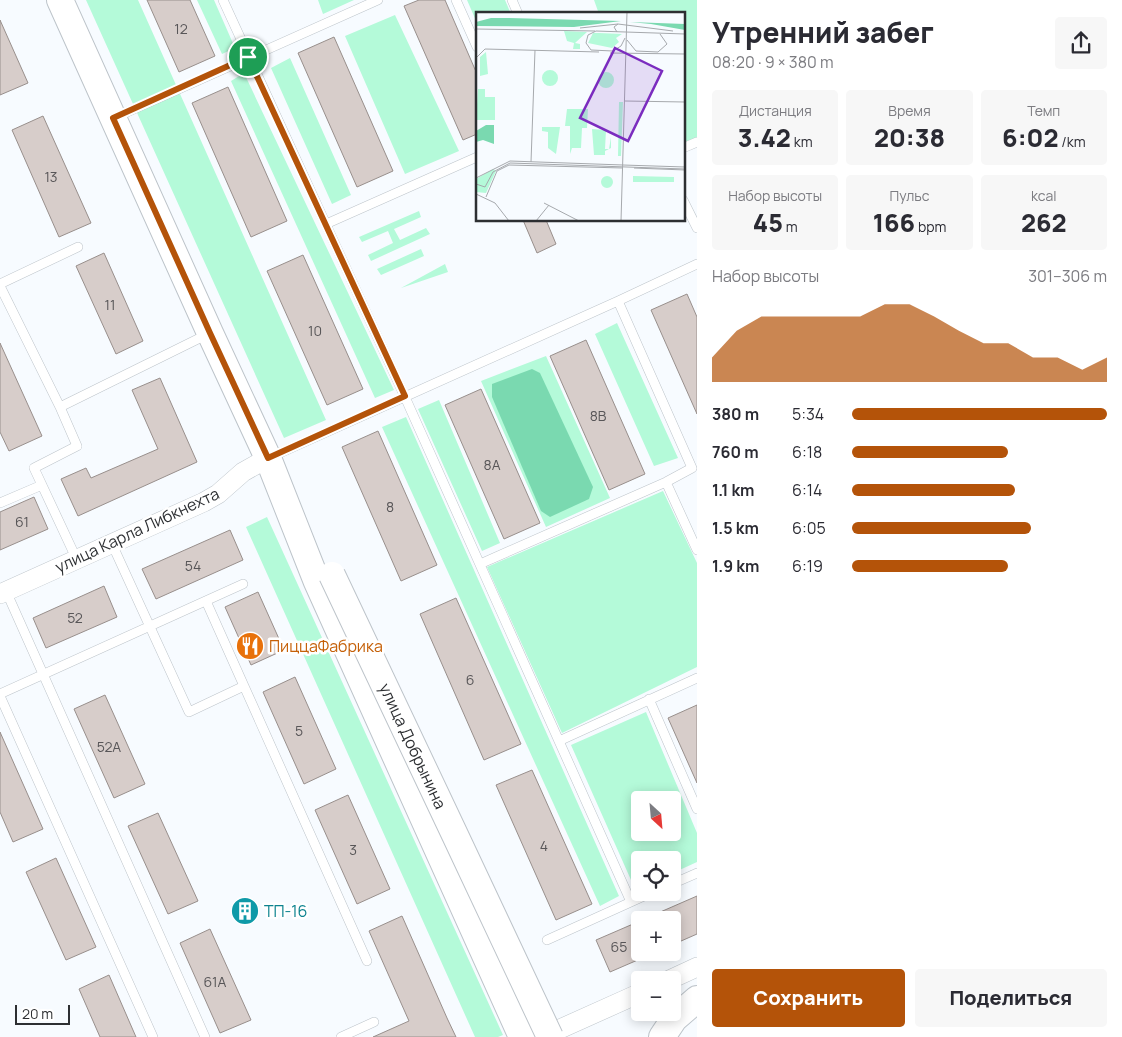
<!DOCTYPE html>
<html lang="ru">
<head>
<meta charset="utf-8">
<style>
	:root { --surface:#fff; --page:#f7f7f7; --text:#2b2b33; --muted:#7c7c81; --accent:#b45309 }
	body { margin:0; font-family:Manrope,sans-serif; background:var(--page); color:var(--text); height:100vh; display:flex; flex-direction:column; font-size:19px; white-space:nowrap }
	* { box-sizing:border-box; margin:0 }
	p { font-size:16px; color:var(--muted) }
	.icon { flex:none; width:28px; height:28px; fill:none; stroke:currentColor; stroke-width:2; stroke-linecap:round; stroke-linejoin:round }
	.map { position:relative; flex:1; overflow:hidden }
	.side { display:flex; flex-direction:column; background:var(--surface); width:425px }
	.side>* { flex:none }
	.needle { width:32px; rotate:154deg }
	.controls { position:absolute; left:631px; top:791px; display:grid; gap:10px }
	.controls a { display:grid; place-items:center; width:50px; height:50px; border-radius:5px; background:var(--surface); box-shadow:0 2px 12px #0003; font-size:25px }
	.scale { position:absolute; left:15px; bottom:12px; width:55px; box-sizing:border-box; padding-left:5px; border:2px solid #2d2f32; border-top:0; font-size:14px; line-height:18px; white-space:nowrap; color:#2d2f32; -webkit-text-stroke:4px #fff; paint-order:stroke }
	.pin { position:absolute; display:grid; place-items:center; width:42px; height:42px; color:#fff; margin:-21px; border:2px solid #fff; border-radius:50%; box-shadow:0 1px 5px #0007 }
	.round { display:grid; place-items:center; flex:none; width:52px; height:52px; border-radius:5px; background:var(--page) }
	.head { display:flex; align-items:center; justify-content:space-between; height:85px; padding:0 15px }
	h1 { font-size:28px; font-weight:800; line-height:38px }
	.figures { display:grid; grid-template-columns:repeat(3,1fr); gap:8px; height:85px; padding:5px 15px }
	.figures div { display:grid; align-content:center; border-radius:5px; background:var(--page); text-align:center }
	.figures b { font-size:25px; font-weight:800 }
	.figures small { font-size:14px; font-weight:400 }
	.figures p { font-size:14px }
	.chart { height:140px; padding:10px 15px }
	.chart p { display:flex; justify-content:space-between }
	.chart svg { width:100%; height:90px; margin-top:5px; fill:var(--accent); opacity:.7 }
	.button { display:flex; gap:10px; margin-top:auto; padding:10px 15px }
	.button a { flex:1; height:58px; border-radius:5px; background:var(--accent); color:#fff; font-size:20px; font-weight:800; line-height:58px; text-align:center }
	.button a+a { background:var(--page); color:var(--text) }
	ul { padding:0 15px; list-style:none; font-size:16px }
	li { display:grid; grid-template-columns:80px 60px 1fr; align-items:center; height:38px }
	li i { height:12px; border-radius:6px; background:var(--accent) }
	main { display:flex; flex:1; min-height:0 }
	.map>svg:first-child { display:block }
	.green { fill:#b4fad9; fill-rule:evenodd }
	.forest { fill:#7ad9b0 }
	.building { fill:#d7cdca; stroke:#988f8c }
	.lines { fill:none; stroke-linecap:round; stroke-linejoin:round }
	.service-casing { stroke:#bdc4ca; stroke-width:10 }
	.minor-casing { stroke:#bdc4ca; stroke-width:20 }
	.secondary-casing { stroke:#bdc4ca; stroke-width:28 }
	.service { stroke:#fff; stroke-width:9 }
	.minor { stroke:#fff; stroke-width:19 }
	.secondary { stroke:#fff; stroke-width:26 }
	.secondary-bridge-casing { stroke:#bdc4ca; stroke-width:28; stroke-linecap:butt }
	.secondary-bridge { stroke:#fff; stroke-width:26 }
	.route-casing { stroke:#fff; stroke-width:10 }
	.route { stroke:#b45309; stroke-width:6 }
	.labels { text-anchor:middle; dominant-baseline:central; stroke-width:5; stroke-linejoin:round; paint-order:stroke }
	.number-label { font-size:14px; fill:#585658 }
	.street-label { font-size:16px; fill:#2d2f32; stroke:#fff }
	.food-label { font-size:16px; fill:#c56008; stroke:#fff; text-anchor:start }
	.culture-label { font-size:16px; fill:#0d838f; stroke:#fff; text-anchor:start }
	.inset-road { fill:none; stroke:#a6a9ad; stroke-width:1 }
	.view { fill:#7b2cbf; fill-opacity:0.15; stroke:#7b2cbf; stroke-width:2.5 }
	.inset-edge { fill:none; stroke:#2d2f32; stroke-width:2.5 }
</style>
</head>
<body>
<main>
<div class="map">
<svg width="697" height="1037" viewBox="0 0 697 1037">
	<rect width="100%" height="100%" fill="#f7fbff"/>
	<path class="green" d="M86,0H138L326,420L284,438Z
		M197,0H214L235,48L222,54Z
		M318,0H354L323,14Z
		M467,0H505L511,14H477V23Z
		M594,0H697V138L683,144V14H599Z
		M395,15L459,151L405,174L345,36Z
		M290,58L351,195L332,204L271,68Z
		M244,73L394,390L375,398L231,81Z
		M419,211L421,217L394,229L400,240L426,228L430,234L371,261L368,255L393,243L388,231L362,242L359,237Z
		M421,249L424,256L381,275L377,269Z
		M445,264L448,272L401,288Z
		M617,323L678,458L654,466L595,334Z
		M546,356L610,498L546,527L481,381Z
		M439,400L500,543L482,551L418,409Z
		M406,417L619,896L600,906L382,427Z
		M663,491L697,563V667L562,733L487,567Z
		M267,517L503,1035L498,1037H475L246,527Z
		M646,712L697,833V862L673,873L672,860H640V887L635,889L571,745ZM640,800H672V832H640Z"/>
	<path class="forest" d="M532,369L540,373L593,487L589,499L550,517L541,511L492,397V384Z"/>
	<path class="building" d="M147,0H190L215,56L179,72Z
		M419,0H445L477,74V134L463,140L404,6Z
		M0,20L28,83L0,95Z
		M334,37L393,171L357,187L298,53Z
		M228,87L287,221L251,237L192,103Z
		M43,116L91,223L59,237L12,130Z
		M523,220H546L556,244L537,253Z
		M104,253L143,341L116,354L76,266Z
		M303,255L363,389L327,405L267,271Z
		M687,294L697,317V414L651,310Z
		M586,340L645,474L609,490L550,356Z
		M0,343L42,436L9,451L0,432Z
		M160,378L197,462L78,516L61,479L86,468L91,478L158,449L132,390Z
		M481,389L540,523L504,539L445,405Z
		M378,431L437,565L401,581L342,447Z
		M34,497L48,529L0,550V512Z
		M230,530L243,560L156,599L142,569Z
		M104,586L117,617L46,648L33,618Z
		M258,592L284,650L251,665L225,607Z
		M456,598L521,744L484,760L420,614Z
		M295,677L336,769L304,784L263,692Z
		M105,695L145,784L114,798L74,709Z
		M697,705V783L668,718Z
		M0,732L43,829L13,842L0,812Z
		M532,770L592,904L556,920L496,785Z
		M348,795L390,889L357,904L315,810Z
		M158,813L198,901L168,914L128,826Z
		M56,858L96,947L66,960L26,872Z
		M697,896V934L672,945V920H642Z
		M250,901L256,915L240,922L233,908Z
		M402,916L447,1018L456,1037H373L409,1021L369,931Z
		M640,921V959L610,972L596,940Z
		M210,929L251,1020L220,1033L180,943Z
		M109,975L136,1037H100L79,989Z"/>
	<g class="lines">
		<defs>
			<path id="service" d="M223,0L405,397L631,902
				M456,0L477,47
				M512,0L518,14
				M116,117L378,0
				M683,148L697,142
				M683,200L697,228
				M326,224L477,157
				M0,284L78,247
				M0,286L60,407
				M271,457L618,301L697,264
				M666,482L697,550
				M0,503L42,485
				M112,544L189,712L244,686L367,961
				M77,560L34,468L77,446L60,407L208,334
				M480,564L666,482L692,468L618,301
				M6,591L205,1037
				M206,601L244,686
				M0,694L243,584
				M0,696L153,1037
				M649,699L697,809
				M559,741L697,678
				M672,884L697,873
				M547,940L653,892
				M341,1037L374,1022"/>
			<path id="minor" d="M0,594L204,502L218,494L243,472L268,458
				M669,980L697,967
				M542,1037L640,993"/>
			<path id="secondary" d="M60,0L210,333L268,458L317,582L522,1037
				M662,1037L674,1019L697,999"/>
		</defs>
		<use href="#service" class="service-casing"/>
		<use href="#minor" class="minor-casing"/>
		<use href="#secondary" class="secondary-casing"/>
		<use href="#service" class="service"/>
		<use href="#minor" class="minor"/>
		<use href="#secondary" class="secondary"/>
		<defs>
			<path id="secondary-bridge" d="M332,575L455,835L550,1037"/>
		</defs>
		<use href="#secondary-bridge" class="secondary-bridge-casing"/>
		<use href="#secondary-bridge" class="secondary-bridge"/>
	</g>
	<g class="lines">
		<defs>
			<path id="route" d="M248,57L405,396L268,458L210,333L113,118Z"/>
		</defs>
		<use href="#route" class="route-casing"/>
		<use href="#route" class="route"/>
	</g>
	<defs>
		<symbol id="restaurant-disc" viewBox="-11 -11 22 22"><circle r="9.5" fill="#e8710a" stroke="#fff"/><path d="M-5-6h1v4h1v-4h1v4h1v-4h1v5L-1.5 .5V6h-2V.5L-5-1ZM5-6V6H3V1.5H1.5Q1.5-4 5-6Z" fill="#fff"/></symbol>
		<symbol id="building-disc" viewBox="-11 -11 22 22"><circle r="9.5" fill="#0f9aa8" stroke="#fff"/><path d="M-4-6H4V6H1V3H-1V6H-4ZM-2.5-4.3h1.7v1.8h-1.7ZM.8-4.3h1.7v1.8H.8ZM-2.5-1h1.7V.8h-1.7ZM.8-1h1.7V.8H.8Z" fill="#fff"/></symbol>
	</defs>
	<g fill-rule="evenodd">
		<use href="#restaurant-disc" x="234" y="630" width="32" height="32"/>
		<use href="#building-disc" x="229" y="895" width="32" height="32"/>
	</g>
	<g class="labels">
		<g class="number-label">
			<text x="181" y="28">12</text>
			<text x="51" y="176">13</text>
			<text x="110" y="304">11</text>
			<text x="315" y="330">10</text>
			<text x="598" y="415">8В</text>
			<text x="492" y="464">8А</text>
			<text x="390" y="506">8</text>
			<text x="22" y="521">61</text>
			<text x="193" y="565">54</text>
			<text x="75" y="617">52</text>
			<text x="470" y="679">6</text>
			<text x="299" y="730">5</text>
			<text x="109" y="746">52А</text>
			<text x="544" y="845">4</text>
			<text x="353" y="849">3</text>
			<text x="619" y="946">65</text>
			<text x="215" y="981">61А</text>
		</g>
		<g class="street-label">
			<text transform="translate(137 530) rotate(-25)">улица Карла Либкнехта</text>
			<text transform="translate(413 746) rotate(65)">улица Добрынина</text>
		</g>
		<g class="food-label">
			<text x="269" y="646">ПиццаФабрика</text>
		</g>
		<g class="culture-label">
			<text x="264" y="911">ТП-16</text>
		</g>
	</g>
	<g transform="translate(476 12)">
		<rect width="209" height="209" fill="#f7fbff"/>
		<path d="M88,19L111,20L99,31L104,32V37H97L98,31L91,29ZM117,21H123L146,22L140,26L143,30L136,36L112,31ZM10,40L12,62L4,64V45ZM66 66a8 8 0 1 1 16 0a8 8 0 1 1-16 0ZM122 68a8 8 0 1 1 16 0a8 8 0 1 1-16 0ZM2,77H9V85H19V108H0ZM143,90H147L145,144H142ZM91,97H112L111,116H106L105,136H96L94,142V114H89ZM66,115H84L80,142L72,136V120L66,119ZM116,117L130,118L129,137H133L135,125V136L129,139V143H118ZM17,157L20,159L10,181L0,180V167ZM125 170a6 6 0 1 1 12 0a6 6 0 1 1-12 0ZM157,164L198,165V170H157Z" fill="#b4fad9"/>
		<path d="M15,6H33L145,9L98,15L0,14V10ZM154,10L209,12V18L175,12ZM10,113H18V132L7,128L0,130V119Z" fill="#7ad9b0"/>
		<path class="inset-road" d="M104,16L142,12M0,17L119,19M141,20L138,15L142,12L197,19M149,26L145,34L137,39L115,38L110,31L112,23L120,19L209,22M151,28L160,39L182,40L191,32L184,22M134,41L209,42M0,46L9,37L123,40M149,89L209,90M55,150L59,38M147,153L209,155M158,156L209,158M0,166L34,149L147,153M0,172L9,175L17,160L34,151L209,157M0,182L19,191L33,209M10,185L21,159L33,153L147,156M68,191L103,209M60,209L73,193M145,209L151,0"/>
		<path class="view" d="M139,36L186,59L152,129L104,106Z"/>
		<rect width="209" height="209" class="inset-edge"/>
	</g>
</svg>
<div class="controls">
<a><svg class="needle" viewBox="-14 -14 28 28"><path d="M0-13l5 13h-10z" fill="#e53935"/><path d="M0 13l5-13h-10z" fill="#7c7c81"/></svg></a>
<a><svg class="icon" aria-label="locate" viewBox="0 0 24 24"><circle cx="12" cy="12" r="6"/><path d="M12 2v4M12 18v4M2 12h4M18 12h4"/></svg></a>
<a>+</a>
<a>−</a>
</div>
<div class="scale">20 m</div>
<div class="pin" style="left:248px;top:57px;background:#1e9e55"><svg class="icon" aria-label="arrive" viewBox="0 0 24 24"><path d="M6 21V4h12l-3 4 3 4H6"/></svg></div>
</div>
<section class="side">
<div class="head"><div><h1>Утренний забег</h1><p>08:20 · 9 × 380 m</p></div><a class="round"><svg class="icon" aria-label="share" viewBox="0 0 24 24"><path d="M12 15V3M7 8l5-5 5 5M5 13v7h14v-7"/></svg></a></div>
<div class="figures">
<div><p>Дистанция</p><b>3.42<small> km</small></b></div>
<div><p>Время</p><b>20:38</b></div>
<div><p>Темп</p><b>6:02<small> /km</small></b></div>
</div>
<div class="figures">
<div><p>Набор высоты</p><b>45<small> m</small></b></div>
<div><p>Пульс</p><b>166<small> bpm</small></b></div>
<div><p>kcal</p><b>262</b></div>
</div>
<div class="chart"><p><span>Набор высоты</span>301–306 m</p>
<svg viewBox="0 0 160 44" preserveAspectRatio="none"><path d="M0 44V32L10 19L20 12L30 12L40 12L50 12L60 12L70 6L80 6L90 12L100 19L110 25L120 25L130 32L140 32L150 38L160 32V44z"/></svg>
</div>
<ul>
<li><b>380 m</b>5:34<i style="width:100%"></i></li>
<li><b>760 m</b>6:18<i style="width:61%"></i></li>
<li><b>1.1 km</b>6:14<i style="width:64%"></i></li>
<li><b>1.5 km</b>6:05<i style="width:70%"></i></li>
<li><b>1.9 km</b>6:19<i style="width:61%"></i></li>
</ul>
<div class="button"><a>Сохранить</a><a>Поделиться</a></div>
</section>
</main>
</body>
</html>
